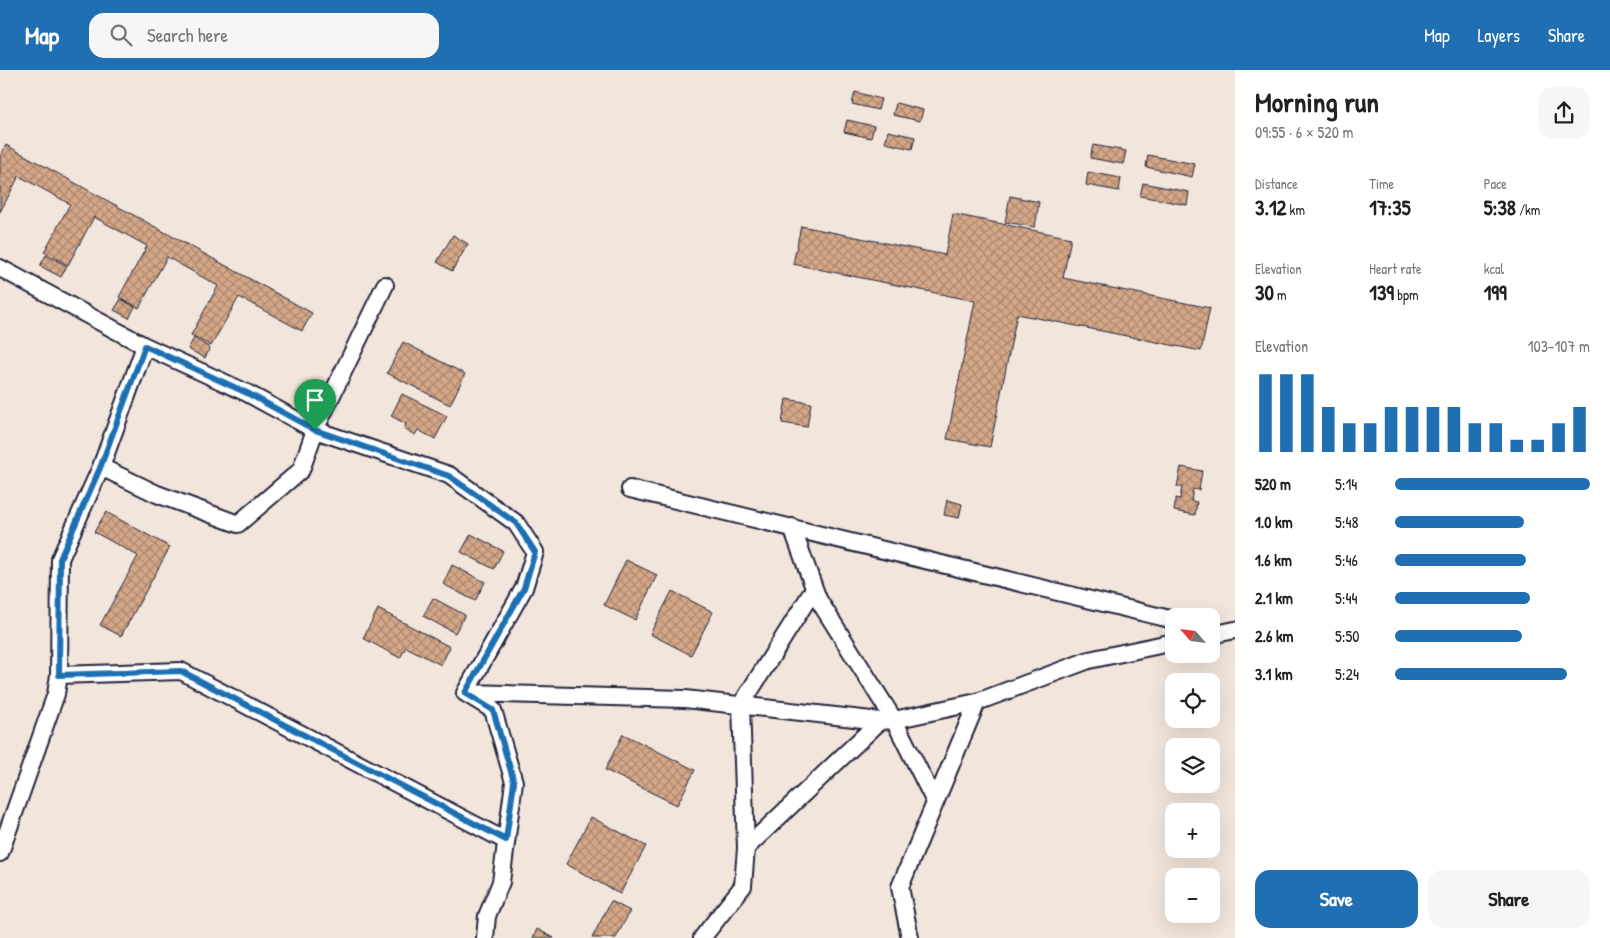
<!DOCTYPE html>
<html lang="en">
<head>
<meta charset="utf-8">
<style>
	:root { --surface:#fff; --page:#f6f6f6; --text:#222; --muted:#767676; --accent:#1f6fb2 }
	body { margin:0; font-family:"Patrick Hand",sans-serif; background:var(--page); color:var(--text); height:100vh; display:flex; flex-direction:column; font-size:19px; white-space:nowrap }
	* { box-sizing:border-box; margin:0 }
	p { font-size:16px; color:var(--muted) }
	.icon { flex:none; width:28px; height:28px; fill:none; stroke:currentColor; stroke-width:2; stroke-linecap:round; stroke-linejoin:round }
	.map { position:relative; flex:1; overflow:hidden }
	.drawer { display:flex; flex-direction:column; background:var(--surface); width:375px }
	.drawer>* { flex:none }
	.needle { width:32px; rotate:298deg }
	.controls { position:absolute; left:1165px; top:538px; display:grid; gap:10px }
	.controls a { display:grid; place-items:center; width:55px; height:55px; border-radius:10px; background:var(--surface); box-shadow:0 5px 20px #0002; font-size:25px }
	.pin { position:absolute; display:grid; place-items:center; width:42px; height:42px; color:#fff; margin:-51px -21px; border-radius:50% 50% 50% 0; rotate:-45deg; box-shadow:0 0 5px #0007 }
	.pin .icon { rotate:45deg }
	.round { display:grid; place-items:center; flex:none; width:52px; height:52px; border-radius:15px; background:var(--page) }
	.head { display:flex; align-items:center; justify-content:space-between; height:85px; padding:0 20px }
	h1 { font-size:28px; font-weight:700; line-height:38px }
	.figures { display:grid; grid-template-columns:repeat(3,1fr); gap:8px; height:85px; padding:5px 20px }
	.figures div { display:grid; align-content:center }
	.figures b { font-size:21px; font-weight:700 }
	.figures small { font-size:14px; font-weight:400 }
	.figures p { font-size:14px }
	.chart { height:140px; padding:10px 20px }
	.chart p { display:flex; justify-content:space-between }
	.chart svg { width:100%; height:90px; margin-top:5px; stroke:var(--accent); stroke-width:6 }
	.primary-button { display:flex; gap:10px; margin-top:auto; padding:10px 20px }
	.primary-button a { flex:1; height:58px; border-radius:15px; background:var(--accent); color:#fff; font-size:20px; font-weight:700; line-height:58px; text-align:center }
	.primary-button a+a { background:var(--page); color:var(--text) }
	ul { padding:0 20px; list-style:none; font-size:16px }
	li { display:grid; grid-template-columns:80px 60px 1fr; align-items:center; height:38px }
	li i { height:12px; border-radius:6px; background:var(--accent) }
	header { display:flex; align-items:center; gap:30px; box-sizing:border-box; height:70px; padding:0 25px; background:var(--accent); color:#fff }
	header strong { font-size:24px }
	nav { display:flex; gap:28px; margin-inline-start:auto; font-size:18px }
	.search { width:350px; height:45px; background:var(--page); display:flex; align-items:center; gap:12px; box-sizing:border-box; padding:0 18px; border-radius:15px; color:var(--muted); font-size:19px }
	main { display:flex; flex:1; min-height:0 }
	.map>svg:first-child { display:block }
	.building { fill:url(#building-cross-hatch); stroke:#22223b }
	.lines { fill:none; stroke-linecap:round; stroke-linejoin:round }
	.minor-casing { stroke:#22223b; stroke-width:20 }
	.minor { stroke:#fff; stroke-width:16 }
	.route-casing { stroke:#fff; stroke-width:10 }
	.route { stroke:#1f6fb2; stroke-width:6 }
</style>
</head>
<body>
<header>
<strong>Map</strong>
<div class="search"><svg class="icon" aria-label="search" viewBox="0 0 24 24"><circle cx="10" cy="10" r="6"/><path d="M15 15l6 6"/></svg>Search here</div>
<nav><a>Map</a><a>Layers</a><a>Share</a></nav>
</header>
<main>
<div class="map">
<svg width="1235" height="868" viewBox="0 0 1235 868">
	<defs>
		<pattern id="building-cross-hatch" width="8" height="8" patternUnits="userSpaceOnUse" patternTransform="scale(1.25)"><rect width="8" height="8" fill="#d4a786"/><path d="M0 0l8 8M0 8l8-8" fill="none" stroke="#ac886f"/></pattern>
	</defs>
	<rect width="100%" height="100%" fill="#f2e5db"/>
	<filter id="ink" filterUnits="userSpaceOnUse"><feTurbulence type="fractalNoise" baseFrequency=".02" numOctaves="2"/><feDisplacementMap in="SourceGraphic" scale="10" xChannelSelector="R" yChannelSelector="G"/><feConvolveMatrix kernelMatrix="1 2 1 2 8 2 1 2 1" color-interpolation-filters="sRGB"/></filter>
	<g filter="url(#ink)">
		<path class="building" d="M855,22L881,29L878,40L852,34Z
			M896,33L923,40L920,51L893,45Z
			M847,50L874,56L871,68L844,62Z
			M888,61L915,67L912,79L885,73Z
			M6,75L312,243L302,261L239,227L211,276L191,265L218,216L167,187L139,238L119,227L147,176L94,147L68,195L44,182L70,134L19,106L0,142V86Z
			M1093,75L1126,81L1123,94L1090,88Z
			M1148,85L1195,94L1192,107L1146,97Z
			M1088,102L1121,108L1119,121L1086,115Z
			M1143,113L1189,122L1187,135L1140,126Z
			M1010,126L1039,132L1035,157L1005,152Z
			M953,144L1071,168L1063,208L1210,238L1201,281L1017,244L990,377L947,369L975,231L793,194L801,156L945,185Z
			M453,165L468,174L452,201L437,192Z
			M46,185L67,196L61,207L40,196Z
			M121,229L135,237L129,248L114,240Z
			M194,268L210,278L205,288L188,279Z
			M403,272L465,304L450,335L387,303Z
			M402,324L447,346L435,369L418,360L415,365L404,359L406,354L391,346Z
			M786,329L811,333L807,357L782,353Z
			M1181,397L1202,401L1199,420L1193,419L1191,431L1197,432L1195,445L1174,441L1176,428L1180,429L1182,417H1177Z
			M947,430L962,434L959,448L944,445Z
			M106,442L170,477L121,566L100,555L138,486L94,462Z
			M471,464L503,481L494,499L461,482Z
			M626,490L657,505L635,550L604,535Z
			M452,495L485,512L475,531L443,514Z
			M672,521L713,542L691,585L650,564Z
			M433,528L465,545L455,563L423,546Z
			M378,539L450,577L441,595L406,577L400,588L363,568Z
			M623,664L695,700L677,735L605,700Z
			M591,747L646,776L620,824L566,794Z
			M611,831L630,841L616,868H592Z
			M537,859L554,868H533Z"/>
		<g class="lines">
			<defs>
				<path id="minor" d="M0,198L145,276L247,323L315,360L449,405L516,453L535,482L524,518L465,623L493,640L514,712L501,812L487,846L485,868
					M101,397L157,424L238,454L301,400L315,360L385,215
					M630,419L1174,550
					M792,457L818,529L894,650L935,732
					M1211,565L1235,560
					M59,605L181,601L506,771
					M467,623L685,629L880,651
					M746,778L741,635L814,519
					M0,783L56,624L59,605L60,489L101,397L145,276
					M702,868L743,816L746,778L880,651L894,650L977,632L1089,590L1174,572
					M910,868L900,817L977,632"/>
			</defs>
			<use href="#minor" class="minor-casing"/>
			<use href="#minor" class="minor"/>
		</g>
	</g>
	<g class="lines" filter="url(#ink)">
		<defs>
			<path id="route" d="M145,276L247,323L315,360L449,406L516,453L535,482L524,518L465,623L493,640L514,712L506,770L181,601L59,605L60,489L100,398Z"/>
		</defs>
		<use href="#route" class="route-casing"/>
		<use href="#route" class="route"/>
	</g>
</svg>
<div class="controls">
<a><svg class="needle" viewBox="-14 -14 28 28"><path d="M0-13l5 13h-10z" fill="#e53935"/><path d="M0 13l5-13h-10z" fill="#767676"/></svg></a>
<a><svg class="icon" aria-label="locate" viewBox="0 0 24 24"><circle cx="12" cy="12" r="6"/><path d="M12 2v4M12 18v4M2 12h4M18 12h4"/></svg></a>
<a><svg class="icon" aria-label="layers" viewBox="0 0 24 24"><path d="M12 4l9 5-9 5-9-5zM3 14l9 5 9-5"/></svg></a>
<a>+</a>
<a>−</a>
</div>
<div class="pin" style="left:315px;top:360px;background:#1e9e55"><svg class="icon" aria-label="arrive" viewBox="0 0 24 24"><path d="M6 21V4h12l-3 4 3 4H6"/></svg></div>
</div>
<section class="drawer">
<div class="head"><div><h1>Morning run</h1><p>09:55 · 6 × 520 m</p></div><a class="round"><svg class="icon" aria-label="share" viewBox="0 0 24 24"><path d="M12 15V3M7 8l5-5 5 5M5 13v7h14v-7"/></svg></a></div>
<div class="figures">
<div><p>Distance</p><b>3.12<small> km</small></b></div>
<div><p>Time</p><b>17:35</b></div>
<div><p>Pace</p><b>5:38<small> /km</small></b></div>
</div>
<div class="figures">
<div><p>Elevation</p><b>30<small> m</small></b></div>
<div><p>Heart rate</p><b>139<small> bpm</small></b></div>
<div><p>kcal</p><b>199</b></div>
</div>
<div class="chart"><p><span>Elevation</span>103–107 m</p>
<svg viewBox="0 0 160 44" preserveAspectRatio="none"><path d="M5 44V6M15 44V6M25 44V6M35 44V22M45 44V30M55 44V30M65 44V22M75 44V22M85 44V22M95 44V22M105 44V30M115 44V30M125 44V38M135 44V38M145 44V30M155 44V22"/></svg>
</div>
<ul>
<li><b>520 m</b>5:14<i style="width:100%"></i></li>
<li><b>1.0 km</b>5:48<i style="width:66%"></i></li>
<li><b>1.6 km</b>5:46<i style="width:67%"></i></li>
<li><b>2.1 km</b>5:44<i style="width:69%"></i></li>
<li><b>2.6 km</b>5:50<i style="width:65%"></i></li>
<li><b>3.1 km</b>5:24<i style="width:88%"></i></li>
</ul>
<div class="primary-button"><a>Save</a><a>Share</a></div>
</section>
</main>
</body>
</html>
